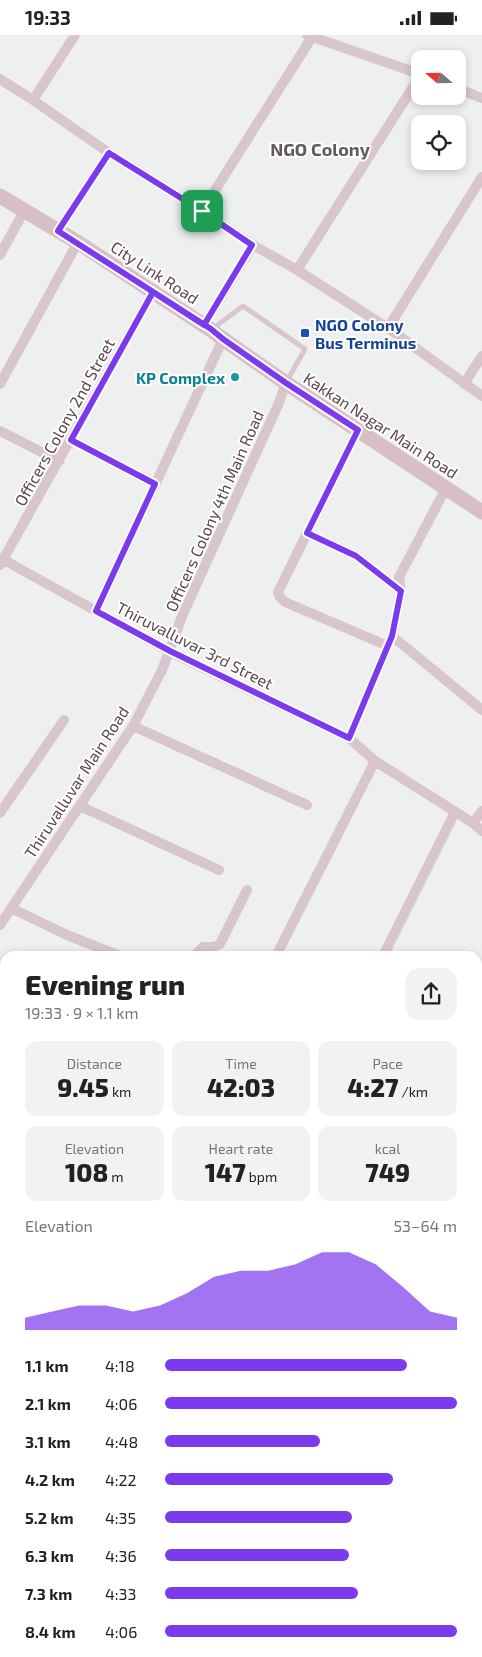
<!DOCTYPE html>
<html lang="en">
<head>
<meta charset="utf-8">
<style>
	:root { --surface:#fff; --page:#f2f2f2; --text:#222; --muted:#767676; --accent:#7c3aed }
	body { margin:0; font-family:"Exo 2",sans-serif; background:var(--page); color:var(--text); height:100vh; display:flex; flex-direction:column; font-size:19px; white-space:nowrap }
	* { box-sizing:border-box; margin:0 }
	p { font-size:16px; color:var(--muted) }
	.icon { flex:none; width:28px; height:28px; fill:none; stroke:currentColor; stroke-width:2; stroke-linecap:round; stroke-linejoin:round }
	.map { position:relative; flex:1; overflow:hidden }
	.panel { position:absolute; left:0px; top:916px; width:482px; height:706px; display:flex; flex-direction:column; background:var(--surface); border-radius:15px 15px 0 0; box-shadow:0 2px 8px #0003 }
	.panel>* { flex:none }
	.needle { width:32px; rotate:290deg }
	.buttons { position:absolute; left:411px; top:15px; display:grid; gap:10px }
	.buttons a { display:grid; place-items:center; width:55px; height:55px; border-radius:10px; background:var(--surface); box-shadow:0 2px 8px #0003; font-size:25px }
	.pin { position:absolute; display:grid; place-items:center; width:42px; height:42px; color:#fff; margin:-21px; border-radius:10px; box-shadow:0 2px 8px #0006 }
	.round { display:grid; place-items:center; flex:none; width:52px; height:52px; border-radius:15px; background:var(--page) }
	.headline { display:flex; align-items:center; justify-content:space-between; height:85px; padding:0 25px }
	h1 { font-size:28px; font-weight:800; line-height:38px }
	.figures { display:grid; grid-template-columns:repeat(3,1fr); gap:8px; height:85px; padding:5px 25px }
	.figures div { display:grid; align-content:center; border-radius:12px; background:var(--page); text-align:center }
	.figures b { font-size:25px; font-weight:800 }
	.figures small { font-size:14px; font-weight:400 }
	.figures p { font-size:14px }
	.chart { height:140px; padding:10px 25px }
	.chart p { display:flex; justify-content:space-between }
	.chart svg { width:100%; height:90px; margin-top:5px; fill:var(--accent); opacity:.7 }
	ul { padding:0 25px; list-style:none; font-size:16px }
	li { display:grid; grid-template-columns:80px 60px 1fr; align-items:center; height:38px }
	li i { height:12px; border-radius:6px; background:var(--accent) }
	.status { display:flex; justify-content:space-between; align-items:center; height:35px; padding:0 25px; background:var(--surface); direction:ltr }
	.status svg { height:14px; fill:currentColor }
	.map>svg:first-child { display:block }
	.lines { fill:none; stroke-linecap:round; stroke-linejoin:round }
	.lane { stroke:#d8c6cc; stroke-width:5 }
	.street { stroke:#d8c6cc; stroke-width:10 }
	.secondary { stroke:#d8bfc5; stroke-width:15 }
	.primary { stroke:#ceabb5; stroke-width:16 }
	.route-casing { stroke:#fff; stroke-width:10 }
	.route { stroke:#7c3aed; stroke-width:6 }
	.transit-dot { fill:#1a4fb4; stroke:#fff; stroke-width:2 }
	.culture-dot { fill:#0f9aa8; stroke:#fff; stroke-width:2 }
	.labels { text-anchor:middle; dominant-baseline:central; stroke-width:4; stroke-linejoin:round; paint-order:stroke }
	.street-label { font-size:16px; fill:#5c454b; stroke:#fff }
	.transit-label { font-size:16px; font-weight:bold; fill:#164399; stroke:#fff; text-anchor:start }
	.culture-label { font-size:16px; font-weight:bold; fill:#0d838f; stroke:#fff; text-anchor:end }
	.neighbourhood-label { font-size:18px; font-weight:bold; fill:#635a5c; stroke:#fff }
</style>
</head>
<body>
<div class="status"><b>19:33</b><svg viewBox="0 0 49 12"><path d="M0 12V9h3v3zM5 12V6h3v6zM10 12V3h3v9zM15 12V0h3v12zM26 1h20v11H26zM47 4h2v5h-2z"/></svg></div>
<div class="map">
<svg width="482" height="1622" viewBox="0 0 482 1622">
	<rect width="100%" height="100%" fill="#edf0ee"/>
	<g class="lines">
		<path class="lane" d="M212,294L243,271L305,314L287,346
			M0,1311L5,1312
			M0,1337L5,1339"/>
		<path class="street" d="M307,0L420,39
			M0,44L33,65L109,118L202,176L253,210L297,235L388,293L482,361
			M458,54L482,63
			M33,65L75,0
			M202,176L312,2
			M58,196L109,118
			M0,220L24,176
			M297,235L420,41
			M204,290L253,210
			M388,293L482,142
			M0,349L78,207
			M464,349L482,321
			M358,395L278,557L279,561L285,567L388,611
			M0,396L59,426
			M71,405L155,449
			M307,498L356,521L401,556
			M4,525L170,617L349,703L375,726L473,788L482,796
			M0,530L153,257
			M96,576L223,304
			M392,601L482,675
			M133,691L307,770
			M349,703L392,601L401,556L399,542L446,453
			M80,771L219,835
			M0,778L64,685
			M473,788L482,776
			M11,873L67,900L120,921
			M0,890L133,691L162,635L183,579L278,370L286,348
			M194,921L203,912H213L220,909L247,855
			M276,921L375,726
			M388,921L385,917L455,777
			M0,972L5,974
			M478,977L482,969
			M478,1085L482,1087
			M0,1087L5,1089
			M478,1210L482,1213
			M478,1267L482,1255
			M478,1322L482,1324
			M478,1402L482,1405
			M478,1442L482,1433
			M0,1475L5,1477
			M478,1496L482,1498
			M0,1563L5,1568
			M333,1618L343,1622
			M467,1618L474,1622
			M41,1622L45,1618
			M210,1622L212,1618
			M385,1622L388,1618"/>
		<path class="secondary" d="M0,161L82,210L211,295L223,304L286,348L482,477"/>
		<path class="primary" d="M0,1325L5,1327
			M60,1618L61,1622"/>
	</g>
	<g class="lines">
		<defs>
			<path id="route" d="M202,176L252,210L204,290L153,257L71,405L155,449L96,576L170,616L349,703L392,601L401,556L356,521L307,498L358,395L286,348L223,304L211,294L58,196L109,118L202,176"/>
		</defs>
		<use href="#route" class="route-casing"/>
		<use href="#route" class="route"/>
	</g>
	<rect class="transit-dot" x="300" y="293" width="10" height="10" rx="2.5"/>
	<circle class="culture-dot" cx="235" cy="342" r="5"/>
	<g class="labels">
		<g class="street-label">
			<text transform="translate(155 237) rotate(33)">City Link Road</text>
			<text transform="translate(64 387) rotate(-61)">Officers Colony 2nd Street</text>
			<text transform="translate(381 390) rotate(33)">Kakkan Nagar Main Road</text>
			<text transform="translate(214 476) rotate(-66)">Officers Colony 4th Main Road</text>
			<text transform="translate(195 610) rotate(27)">Thiruvalluvar 3rd Street</text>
			<text transform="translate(76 747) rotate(-57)">Thiruvalluvar Main Road</text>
		</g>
		<g class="transit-label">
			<text x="315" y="289">NGO Colony<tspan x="315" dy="18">Bus Terminus</tspan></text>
		</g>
		<g class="culture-label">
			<text x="225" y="342">KP Complex</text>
		</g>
		<g class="neighbourhood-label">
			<text x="320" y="114">NGO Colony</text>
		</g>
	</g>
</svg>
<div class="buttons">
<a><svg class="needle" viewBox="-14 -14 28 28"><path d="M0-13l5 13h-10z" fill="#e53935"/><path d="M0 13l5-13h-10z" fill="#767676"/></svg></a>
<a><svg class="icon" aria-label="locate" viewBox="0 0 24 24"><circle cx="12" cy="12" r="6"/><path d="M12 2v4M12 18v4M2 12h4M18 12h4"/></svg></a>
</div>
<div class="pin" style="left:202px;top:176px;background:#1e9e55"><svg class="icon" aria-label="arrive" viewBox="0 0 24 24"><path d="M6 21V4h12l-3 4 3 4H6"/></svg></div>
<section class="panel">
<div class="headline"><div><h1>Evening run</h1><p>19:33 · 9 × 1.1 km</p></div><a class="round"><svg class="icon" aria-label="share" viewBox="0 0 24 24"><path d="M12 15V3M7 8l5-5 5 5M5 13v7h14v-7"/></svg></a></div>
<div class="figures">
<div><p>Distance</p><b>9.45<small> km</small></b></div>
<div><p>Time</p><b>42:03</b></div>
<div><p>Pace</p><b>4:27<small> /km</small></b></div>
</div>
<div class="figures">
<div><p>Elevation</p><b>108<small> m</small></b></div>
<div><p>Heart rate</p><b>147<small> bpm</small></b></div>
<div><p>kcal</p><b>749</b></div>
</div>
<div class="chart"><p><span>Elevation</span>53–64 m</p>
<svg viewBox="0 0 160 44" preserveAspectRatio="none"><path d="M0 44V38L10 35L20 32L30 32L40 35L50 32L60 26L70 18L80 15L90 15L100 12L110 6L120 6L130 12L140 23L150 35L160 38V44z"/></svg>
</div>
<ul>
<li><b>1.1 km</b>4:18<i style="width:83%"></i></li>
<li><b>2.1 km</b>4:06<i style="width:100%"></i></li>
<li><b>3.1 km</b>4:48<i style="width:53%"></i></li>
<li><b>4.2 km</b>4:22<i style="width:78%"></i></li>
<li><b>5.2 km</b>4:35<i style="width:64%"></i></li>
<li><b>6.3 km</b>4:36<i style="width:63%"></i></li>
<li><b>7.3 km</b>4:33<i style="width:66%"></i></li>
<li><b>8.4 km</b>4:06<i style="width:100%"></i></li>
</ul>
</section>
</div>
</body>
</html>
